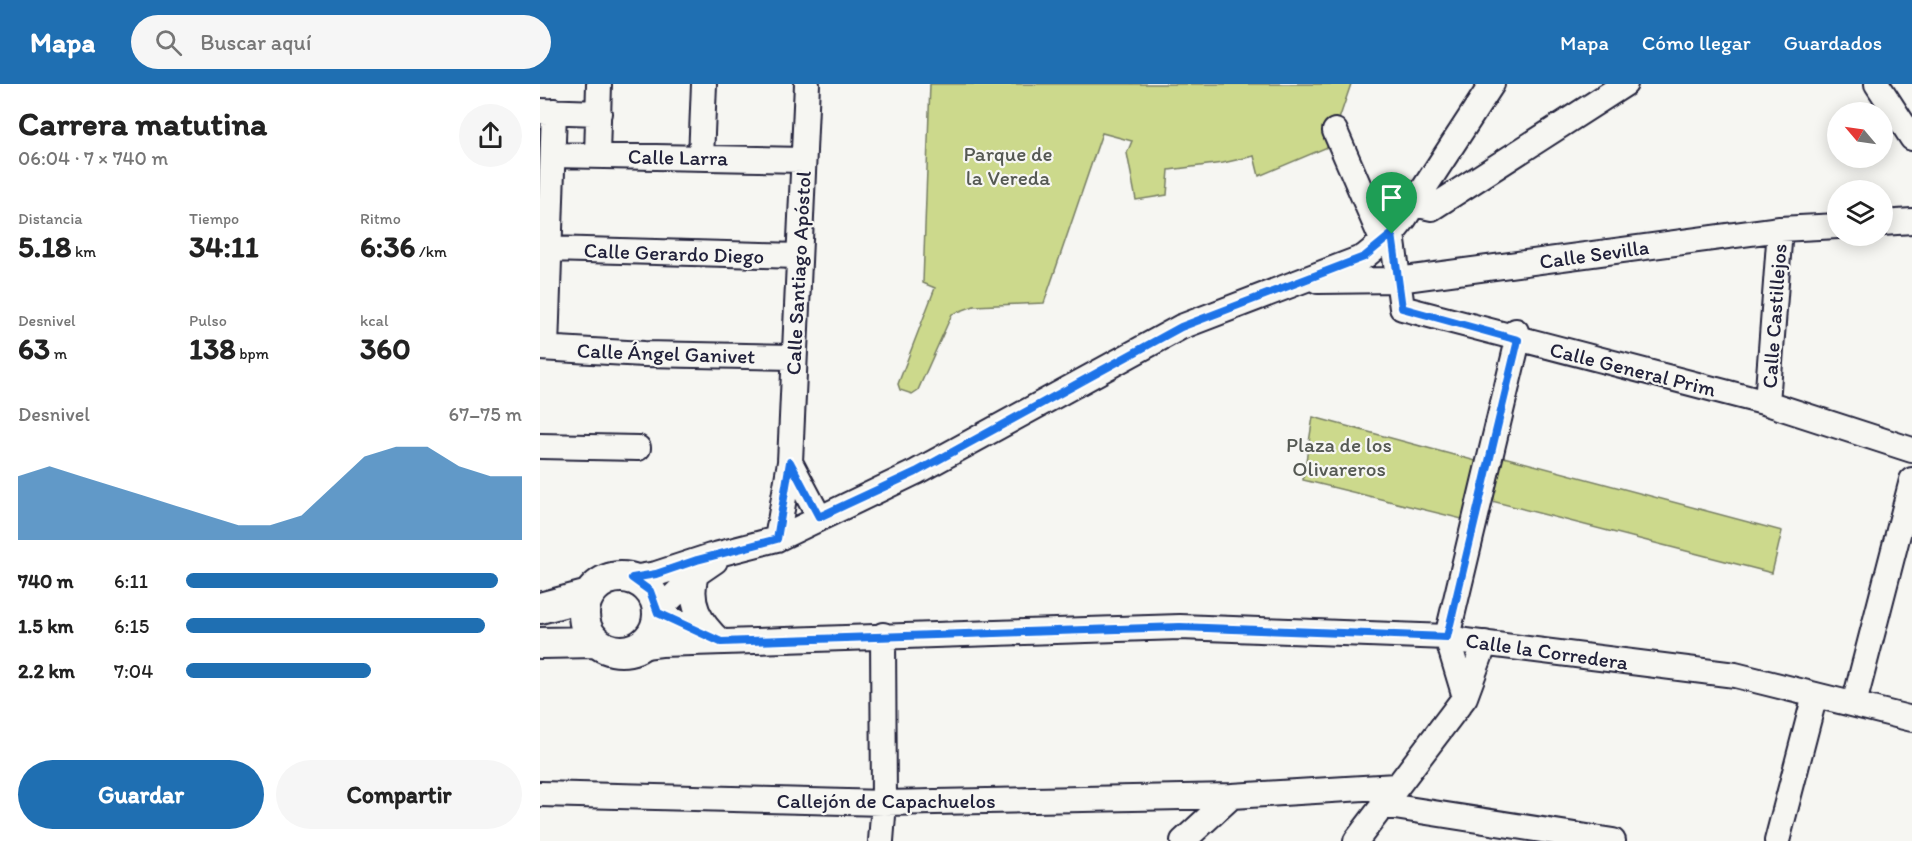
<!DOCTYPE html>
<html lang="es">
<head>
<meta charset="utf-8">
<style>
	:root { --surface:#fff; --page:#f6f6f6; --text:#222; --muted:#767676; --accent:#1f6fb2 }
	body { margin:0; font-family:Itim,sans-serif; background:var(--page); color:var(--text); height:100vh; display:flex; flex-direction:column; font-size:22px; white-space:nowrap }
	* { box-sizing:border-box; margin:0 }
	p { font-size:20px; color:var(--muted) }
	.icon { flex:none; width:33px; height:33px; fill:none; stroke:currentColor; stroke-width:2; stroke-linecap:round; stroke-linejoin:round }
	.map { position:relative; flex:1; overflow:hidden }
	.drawer { display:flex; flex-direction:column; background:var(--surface); width:540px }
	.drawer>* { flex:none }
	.needle { width:39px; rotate:299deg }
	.fabs { position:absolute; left:1287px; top:18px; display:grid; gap:12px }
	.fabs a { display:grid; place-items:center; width:66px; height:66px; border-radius:50%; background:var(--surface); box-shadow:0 3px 15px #0003; font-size:30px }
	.pin { position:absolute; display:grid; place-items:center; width:51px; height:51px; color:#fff; margin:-62px -26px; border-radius:50% 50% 50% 0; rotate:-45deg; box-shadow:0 0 6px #0007 }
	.pin .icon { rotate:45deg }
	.round { display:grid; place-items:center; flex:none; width:63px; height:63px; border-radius:32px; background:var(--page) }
	.summary { display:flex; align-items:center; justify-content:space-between; height:102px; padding:0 18px }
	h1 { font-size:33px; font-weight:700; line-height:45px }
	.stats { display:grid; grid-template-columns:repeat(3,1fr); gap:9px; height:102px; padding:6px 18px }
	.stats div { display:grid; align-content:center }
	.stats b { font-size:30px; font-weight:700 }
	.stats small { font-size:16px; font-weight:400 }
	.stats p { font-size:16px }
	.chart { height:168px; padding:12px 18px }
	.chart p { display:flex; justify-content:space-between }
	.chart svg { width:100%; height:108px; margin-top:6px; fill:var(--accent); opacity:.7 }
	.primary-button { display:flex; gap:12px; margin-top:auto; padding:12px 18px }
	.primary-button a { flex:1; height:69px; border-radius:36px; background:var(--accent); color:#fff; font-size:24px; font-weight:700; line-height:69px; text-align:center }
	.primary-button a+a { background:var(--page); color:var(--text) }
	ul { padding:0 18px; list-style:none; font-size:20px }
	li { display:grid; grid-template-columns:96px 72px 1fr; align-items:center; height:45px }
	li i { height:15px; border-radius:8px; background:var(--accent) }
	header { display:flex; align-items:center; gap:36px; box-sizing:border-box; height:84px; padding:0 30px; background:var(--accent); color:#fff }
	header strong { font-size:28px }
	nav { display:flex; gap:33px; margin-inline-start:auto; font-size:21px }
	.search { width:420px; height:54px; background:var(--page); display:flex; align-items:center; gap:15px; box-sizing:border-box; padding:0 21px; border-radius:33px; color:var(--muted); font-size:22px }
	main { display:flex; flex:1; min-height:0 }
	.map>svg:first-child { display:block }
	.green { fill:#ccd98c; stroke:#777e64; stroke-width:1.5 }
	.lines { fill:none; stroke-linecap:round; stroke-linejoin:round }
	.minor-casing { stroke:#22223b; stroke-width:28 }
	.major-casing { stroke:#22223b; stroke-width:34 }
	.minor { stroke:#f6f6f2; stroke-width:24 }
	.major { stroke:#f6f6f2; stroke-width:30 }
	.route-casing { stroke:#fff; stroke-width:12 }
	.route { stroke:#1a73e8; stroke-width:8 }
	.labels { text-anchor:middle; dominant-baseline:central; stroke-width:4.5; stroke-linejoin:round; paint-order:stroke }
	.park-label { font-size:21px; fill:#555953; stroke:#f6f6f2 }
	.street-label { font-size:21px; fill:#22223b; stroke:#f6f6f2 }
</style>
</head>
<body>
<header>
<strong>Mapa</strong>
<div class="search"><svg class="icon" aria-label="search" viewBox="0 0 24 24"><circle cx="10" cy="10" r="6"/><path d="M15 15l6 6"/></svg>Buscar aquí</div>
<nav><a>Mapa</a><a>Cómo llegar</a><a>Guardados</a></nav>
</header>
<main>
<section class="drawer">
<div class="summary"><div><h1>Carrera matutina</h1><p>06:04 · 7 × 740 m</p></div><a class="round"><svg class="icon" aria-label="share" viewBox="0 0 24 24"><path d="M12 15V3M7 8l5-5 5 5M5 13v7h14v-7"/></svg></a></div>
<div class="stats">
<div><p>Distancia</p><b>5.18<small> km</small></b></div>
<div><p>Tiempo</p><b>34:11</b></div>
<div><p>Ritmo</p><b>6:36<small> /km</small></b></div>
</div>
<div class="stats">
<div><p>Desnivel</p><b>63<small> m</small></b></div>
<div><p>Pulso</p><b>138<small> bpm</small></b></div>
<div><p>kcal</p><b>360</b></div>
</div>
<div class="chart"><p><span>Desnivel</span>67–75 m</p>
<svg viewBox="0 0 160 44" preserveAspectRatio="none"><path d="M0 44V18L10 14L20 18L30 22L40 26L50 30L60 34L70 38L80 38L90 34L100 22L110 10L120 6L130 6L140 14L150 18L160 18V44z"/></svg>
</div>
<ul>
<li><b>740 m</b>6:11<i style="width:93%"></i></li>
<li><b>1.5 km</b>6:15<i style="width:89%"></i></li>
<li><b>2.2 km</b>7:04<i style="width:55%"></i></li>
</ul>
<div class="primary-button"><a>Guardar</a><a>Compartir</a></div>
</section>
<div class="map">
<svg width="1372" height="757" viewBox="0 0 1372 757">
	<rect width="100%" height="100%" fill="#f6f6f2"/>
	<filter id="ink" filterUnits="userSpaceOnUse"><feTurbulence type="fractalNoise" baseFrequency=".0167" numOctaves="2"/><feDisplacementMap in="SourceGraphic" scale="12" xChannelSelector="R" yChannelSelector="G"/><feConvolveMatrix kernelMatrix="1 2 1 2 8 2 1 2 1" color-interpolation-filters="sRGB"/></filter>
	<g filter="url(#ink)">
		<path class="green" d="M390,0H811L790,62L719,92L714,72L683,79L629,86L627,111L596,116L587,69L592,57L562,49L504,219L434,222L412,230L378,306L372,310L360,306L358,300L395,204L383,199Z
			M773,333L936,377L960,372L1242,447L1232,489L952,417L922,435L763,396Z"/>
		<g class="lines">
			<defs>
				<path id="minor" d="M1337,0L1372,54
					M0,27L59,29
					M795,47L843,158
					M13,71L263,76
					M57,72L59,0
					M161,74L164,0
					M874,120L892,124L1085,0
					M1342,139L1372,137
					M852,150L862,224L1227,319L1372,366
					M10,165L258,172
					M778,197L858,196L1240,145L1298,142
					M0,264L104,270L253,273
					M6,264L14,27
					M1227,319L1240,145
					M0,362L98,364
					M250,378L279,433
					M237,455L250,378L267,0
					M156,490C148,519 159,538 181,558
					M92,494L116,490L171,472L237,455L376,388L641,243L824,173L852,150L864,135L952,0
					M118,527L156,490L175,477
					M118,529L173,555
					M97,563L121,560L640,543L907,553L925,557L1195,591L1372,635
					M925,613L907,553L978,256L976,247
					M1314,620L1372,396
					M0,710L344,719L692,712
					M842,721L1073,757
					M341,757L344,719L343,551
					M643,757L692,712L856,702
					M816,757L925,613L945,559
					M1237,757L1275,611"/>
				<path id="major" d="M44 530a37 37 0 1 1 74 0a37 37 0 1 1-74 0Z
					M0,524L49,511
					M0,559L57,558"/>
			</defs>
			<use href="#minor" class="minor-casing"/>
			<use href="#major" class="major-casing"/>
			<use href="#minor" class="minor"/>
			<use href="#major" class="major"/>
		</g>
	</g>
	<g class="lines" filter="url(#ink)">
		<defs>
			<path id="route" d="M852,150L862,224L978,256L907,553L640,543L181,558L118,529L110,507L92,494L116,490L157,476L237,455L250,378L279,433L376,388L641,243L824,173Z"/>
		</defs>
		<use href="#route" class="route-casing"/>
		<use href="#route" class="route"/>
	</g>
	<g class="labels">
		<g class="park-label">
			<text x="468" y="69">Parque de<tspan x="468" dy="24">la Vereda</tspan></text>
			<text x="799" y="360">Plaza de los<tspan x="799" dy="24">Olivareros</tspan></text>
		</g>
		<g class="street-label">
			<text transform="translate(138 73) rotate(1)">Calle Larra</text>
			<text transform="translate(134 169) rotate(2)">Calle Gerardo Diego</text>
			<text transform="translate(1054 170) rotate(-8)">Calle Sevilla</text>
			<text transform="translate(258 189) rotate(-87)">Calle Santiago Apóstol</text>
			<text transform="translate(1234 232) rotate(-86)">Calle Castillejos</text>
			<text transform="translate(126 269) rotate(2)">Calle Ángel Ganivet</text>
			<text transform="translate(1093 285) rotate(14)">Calle General Prim</text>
			<text transform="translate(1007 567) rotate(8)">Calle la Corredera</text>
			<text x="346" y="716">Callejón de Capachuelos</text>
		</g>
	</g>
</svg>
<div class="fabs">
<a><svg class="needle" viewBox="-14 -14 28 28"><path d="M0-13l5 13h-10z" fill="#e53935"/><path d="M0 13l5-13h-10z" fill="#767676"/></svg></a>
<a><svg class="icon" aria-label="layers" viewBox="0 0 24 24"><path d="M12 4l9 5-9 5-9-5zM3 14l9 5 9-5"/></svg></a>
</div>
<div class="pin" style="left:852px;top:150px;background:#1e9e55"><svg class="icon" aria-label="arrive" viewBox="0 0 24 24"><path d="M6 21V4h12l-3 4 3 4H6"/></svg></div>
</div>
</main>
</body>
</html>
